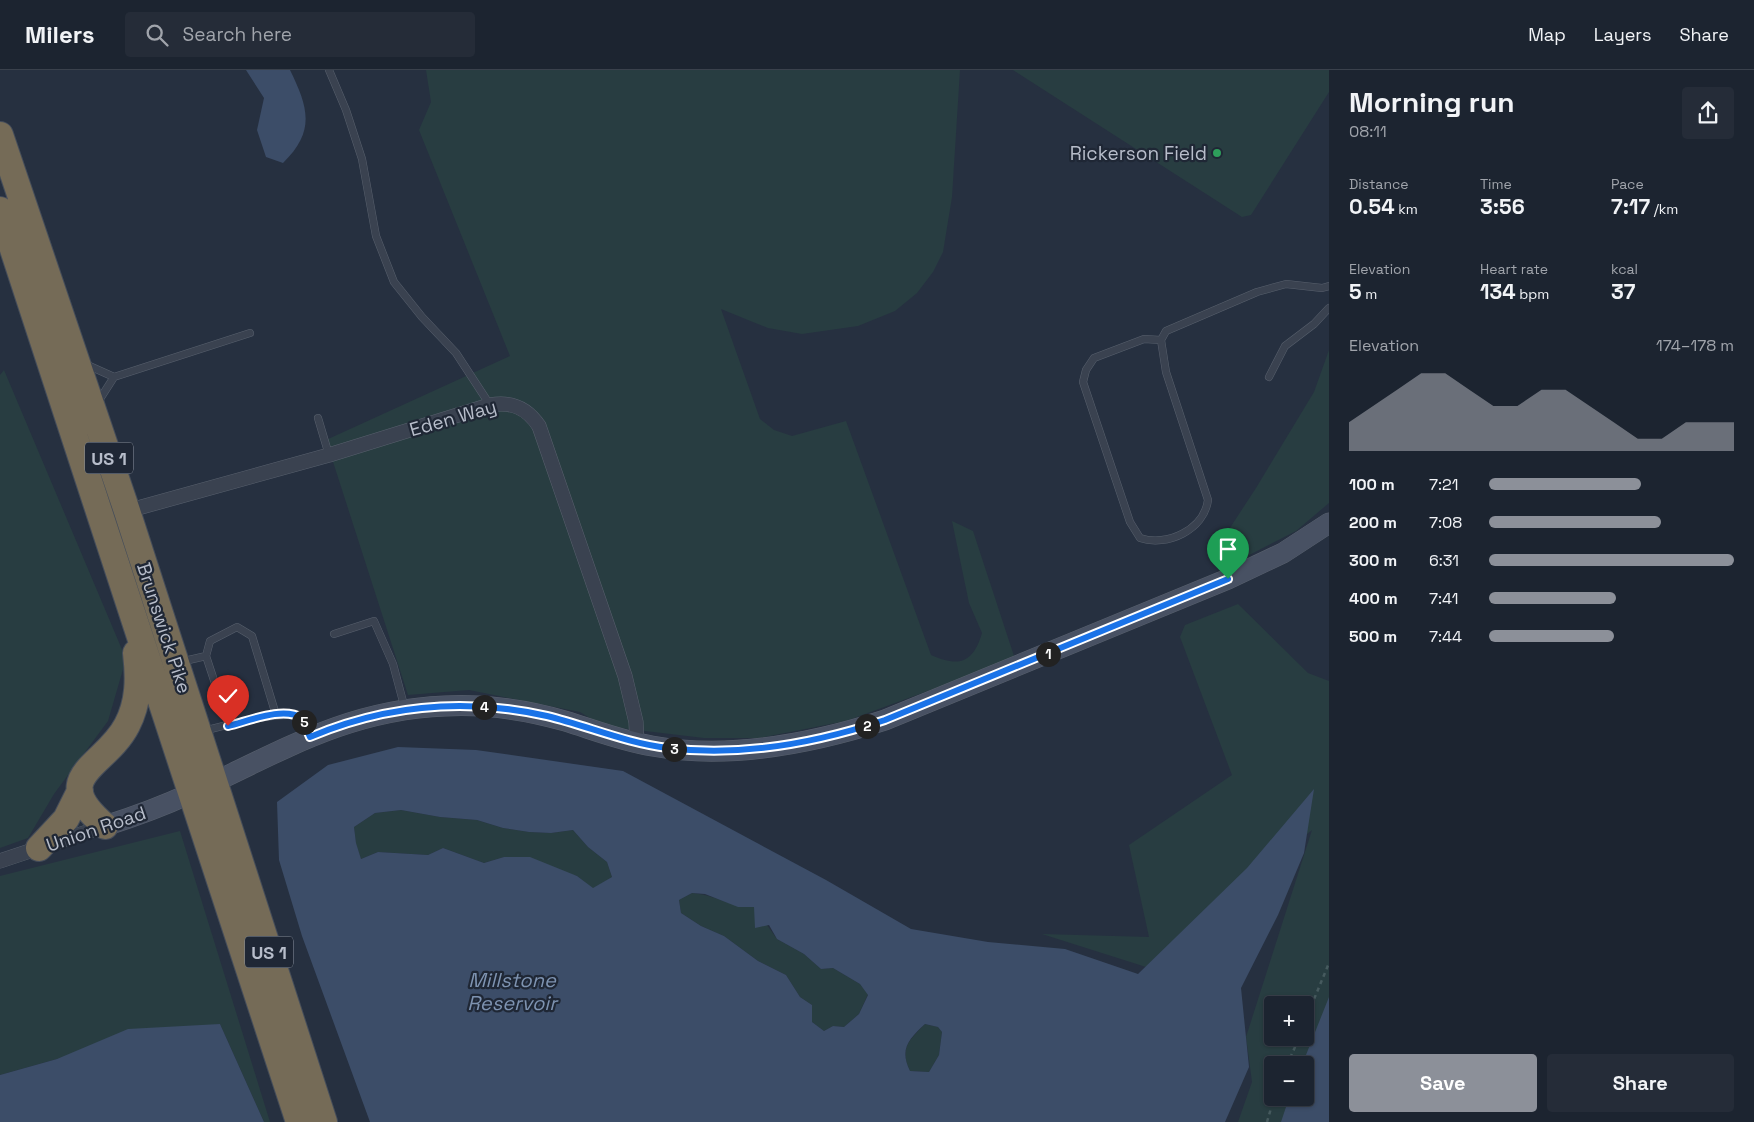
<!DOCTYPE html>
<html lang="en">
<head>
<meta charset="utf-8">
<style>
	:root { --surface:#1c2430; --page:#252c38; --text:#f1f3f6; --muted:#a0a4ab; --line:#3a414c; --accent:#8c9099 }
	body { margin:0; font-family:"Space Grotesk",sans-serif; background:var(--page); color:var(--text); height:100vh; display:flex; flex-direction:column; font-size:19px; white-space:nowrap }
	* { box-sizing:border-box; margin:0 }
	p { font-size:16px; color:var(--muted) }
	.icon { flex:none; width:28px; height:28px; fill:none; stroke:currentColor; stroke-width:2; stroke-linecap:round; stroke-linejoin:round }
	.map { position:relative; flex:1; overflow:hidden }
	.panel { display:flex; flex-direction:column; background:var(--surface); width:425px }
	.panel>* { flex:none }
	.buttons { position:absolute; left:1264px; top:926px; display:grid; gap:10px }
	.buttons a { display:grid; place-items:center; width:50px; height:50px; border-radius:5px; background:var(--surface); box-shadow:0 1px 4px #0004,0 0 0 1px var(--line); font-size:25px }
	.pin { position:absolute; display:grid; place-items:center; width:42px; height:42px; color:#fff; margin:-51px -21px; border-radius:50% 50% 50% 0; rotate:-45deg; box-shadow:0 0 5px #0007 }
	.pin .icon { rotate:45deg }
	.km { position:absolute; width:25px; height:25px; margin:-12px; border-radius:50%; background:#222; color:#fff; font-size:14px; line-height:25px; text-align:center }
	.round { display:grid; place-items:center; flex:none; width:52px; height:52px; border-radius:5px; background:var(--page) }
	.summary { display:flex; align-items:center; justify-content:space-between; height:85px; padding:0 20px }
	h1 { font-size:28px; font-weight:700; line-height:38px }
	.metrics { display:grid; grid-template-columns:repeat(3,1fr); gap:8px; height:85px; padding:5px 20px }
	.metrics div { display:grid; align-content:center }
	.metrics b { font-size:21px; font-weight:700 }
	.metrics small { font-size:14px; font-weight:400 }
	.metrics p { font-size:14px }
	.chart { height:140px; padding:10px 20px }
	.chart p { display:flex; justify-content:space-between }
	.chart svg { width:100%; height:90px; margin-top:5px; fill:var(--accent); opacity:.7 }
	.cta { display:flex; gap:10px; margin-top:auto; padding:10px 20px }
	.cta a { flex:1; height:58px; border-radius:5px; background:var(--accent); color:#fff; font-size:20px; font-weight:700; line-height:58px; text-align:center }
	.cta a+a { background:var(--page); color:var(--text) }
	ul { padding:0 20px; list-style:none; font-size:16px }
	li { display:grid; grid-template-columns:80px 60px 1fr; align-items:center; height:38px }
	li i { height:12px; border-radius:6px; background:var(--accent) }
	header { display:flex; align-items:center; gap:30px; box-sizing:border-box; height:70px; padding:0 25px; background:var(--surface); border-bottom:1px solid var(--line) }
	header strong { font-size:24px }
	nav { display:flex; gap:28px; margin-inline-start:auto; font-size:18px }
	.search { width:350px; height:45px; background:var(--page); display:flex; align-items:center; gap:12px; box-sizing:border-box; padding:0 18px; border-radius:5px; color:var(--muted); font-size:19px }
	main { display:flex; flex:1; min-height:0 }
	.map>svg:first-child { display:block }
	.green { fill:#283d41; fill-rule:evenodd }
	.water { fill:#3c4d68; fill-rule:evenodd }
	.lines { fill:none; stroke-linecap:round; stroke-linejoin:round }
	.lane-casing { stroke:#58606d; stroke-width:8 }
	.street-casing { stroke:#58606d; stroke-width:15 }
	.secondary-casing { stroke:#58606d; stroke-width:21 }
	.highway-casing { stroke:#454d5a; stroke-width:28 }
	.path { stroke:#465a5e; stroke-width:2.5; stroke-dasharray:4 4; stroke-linecap:butt }
	.lane { stroke:#3a4250; stroke-width:7 }
	.street { stroke:#3a4250; stroke-width:14 }
	.secondary { stroke:#485163; stroke-width:20 }
	.highway { stroke:#756b57; stroke-width:26 }
	.route-casing { stroke:#fff; stroke-width:10 }
	.route { stroke:#1a73e8; stroke-width:6 }
	.leisure-dot { fill:#2e9e5b; stroke:#1f2735; stroke-width:2 }
	.labels { text-anchor:middle; dominant-baseline:central; stroke-width:4.5; stroke-linejoin:round; paint-order:stroke }
	.shield { fill:#1f2735; stroke:#89909d; stroke-width:1 }
	.shield-label { font-size:18px; font-weight:bold; fill:#b7bdca }
	.poi-label { font-size:19px; fill:#b7bdca; stroke:#1f2735; text-anchor:end }
	.street-label { font-size:19px; fill:#b7bdca; stroke:#1f2735 }
	.water-label { font-size:20px; font-style:italic; fill:#7e93b1; stroke:#1f2735 }
</style>
</head>
<body>
<header>
<strong>Milers</strong>
<div class="search"><svg class="icon" aria-label="search" viewBox="0 0 24 24"><circle cx="10" cy="10" r="6"/><path d="M15 15l6 6"/></svg>Search here</div>
<nav><a>Map</a><a>Layers</a><a>Share</a></nav>
</header>
<main>
<div class="map">
<svg width="1329" height="1052" viewBox="0 0 1329 1052">
	<rect width="100%" height="100%" fill="#263040"/>
	<path class="green" d="M426,0H960L952,127L943,182L933,202L917,223L895,241L858,256L802,264L768,258L721,239L760,349L774,360L792,366L846,351L931,585C958,597 973,594 982,563L969,533L952,451L973,461L1015,589L846,651L759,668H704L603,656L580,642L469,620L408,625L326,370L510,286L419,60L431,32Z
		M1013,0H1329V22L1251,145L1242,147Z
		M1329,280V433L1296,461L1226,497L1209,490L1256,418L1314,322Z
		M4,300L126,589L108,651L54,724L28,768L0,778V305Z
		M1238,534L1308,603L1329,611V1052H1238L1252,1012L1246,967L1312,760L1146,897L1042,864L1149,867L1129,775L1232,705L1180,567L1185,555ZM1272,935H1305V968H1272ZM1272,995H1305V1028H1272Z
		M401,740L440,747L477,750L503,758L529,762L551,763L573,760L588,777L607,792L612,807L593,819L577,806L504,787L484,793L443,778L428,785L378,782L361,789L356,774L354,757L375,743Z
		M180,761L270,1052H264L220,954L57,989L0,1005V806Z
		M692,823C716,825 729,837 754,837L777,869L804,884L821,899L833,898L860,914L868,924L859,944L844,957L833,956L824,961L812,952V935L800,927L786,905L758,891L724,866L701,856L681,843L679,830Z
		M925,954L938,957L942,962L939,985L929,1002L910,1001C899,979 909,970 925,954Z"/>
	<path class="water" d="M246,0H290C308,37 316,61 283,93L266,87L257,60L264,28Z
		M398,677L476,680L623,701L826,810L911,859L988,872L1065,879L1138,904L1247,798L1314,719L1304,783L1278,845L1241,918L1249,997L1225,1052H370L302,866L279,790L277,732L328,695ZM401,740L440,747L477,750L503,758L529,762L551,763L573,760L588,777L607,792L612,807L593,818L577,806L530,787H504L484,793L443,778L428,785L378,782L361,789L356,773L354,757L375,743ZM692,823L705,824L738,837H754L755,858L769,855L777,869L804,884L821,899L833,898L860,914L868,925L859,944L844,957L833,956L824,961L812,952V935L800,927L786,905L758,891L724,866L701,856L681,843L679,830ZM925,954L938,957L942,962L939,985L929,1002L910,1001C899,979 909,969 925,954Z
		M1329,927V1052H1281L1289,1028H1305V995H1302Z
		M220,954L264,1052H0V1005L57,989L128,959Z"/>
	<g class="lines">
		<defs>
			<path id="lane" d="M329,0L346,40L362,89L376,166L394,212L422,247L456,283L490,335
				M1161,270L1144,269L1094,288L1086,300L1083,312L1130,452L1140,468C1167,477 1204,460 1208,430L1166,302L1161,270L1166,261L1257,222L1286,214L1322,218L1329,216
				M85,294L114,307L98,332
				M114,307L250,263
				M1269,307L1285,276L1314,254L1329,238
				M318,348L329,385
				M334,564L374,551L393,594L405,639
				M180,592L206,586
				M229,656L206,586L210,571L237,557L252,566L276,645
				M203,661C223,656 286,638 302,648L310,666"/>
			<path id="street" d="M127,441L329,385L490,335C512,331 527,338 539,356L625,606L636,652L637,673
				M0,791L105,756"/>
			<path id="secondary" d="M105,756C133,747 161,737 189,724C277,684 344,640 445,636C485,634 527,640 565,651C594,660 622,671 652,676C729,690 811,674 885,650L1228,509L1283,483L1329,453"/>
			<path id="highway" d="M0,65L127,441L324,1052
				M0,140C102,443 198,748 299,1052
				M105,756C46,705 105,698 127,655C139,632 139,608 136,583
				M39,778L66,749L80,721"/>
		</defs>
		<use href="#lane" class="lane-casing"/>
		<use href="#street" class="street-casing"/>
		<use href="#secondary" class="secondary-casing"/>
		<use href="#highway" class="highway-casing"/>
		<path class="path" d="M1305,951L1329,893
			M1287,995L1299,968
			M1267,1052L1274,1028"/>
		<use href="#lane" class="lane"/>
		<use href="#street" class="street"/>
		<use href="#secondary" class="secondary"/>
		<use href="#highway" class="highway"/>
	</g>
	<g class="lines">
		<defs>
			<path id="route" d="M228,656C249,651 283,636 302,648L310,667C386,635 467,628 547,646C588,656 626,673 668,678C741,687 816,673 885,650L1228,509"/>
		</defs>
		<use href="#route" class="route-casing"/>
		<use href="#route" class="route"/>
	</g>
	<circle class="leisure-dot" cx="1217" cy="83" r="5"/>
	<g class="labels">
		<g class="shield">
			<rect x="85" y="372.5" width="48" height="31" rx="4"/>
			<rect x="245" y="866.5" width="48" height="31" rx="4"/>
		</g>
		<g class="shield-label">
			<text x="109" y="388">US 1</text>
			<text x="269" y="882">US 1</text>
		</g>
		<g class="poi-label">
			<text x="1207" y="83">Rickerson Field</text>
		</g>
		<g class="street-label">
			<text transform="translate(453 348) rotate(-16)">Eden Way</text>
			<text transform="translate(164 558) rotate(72)">Brunswick Pike</text>
			<text transform="translate(96 759) rotate(-19)">Union Road</text>
		</g>
		<g class="water-label">
			<text x="512" y="910">Millstone<tspan x="512" dy="23">Reservoir</tspan></text>
		</g>
	</g>
</svg>
<div class="buttons">
<a>+</a>
<a>−</a>
</div>
<div class="pin" style="left:1228px;top:509px;background:#1e9e55"><svg class="icon" aria-label="arrive" viewBox="0 0 24 24"><path d="M6 21V4h12l-3 4 3 4H6"/></svg></div>
<div class="pin" style="left:228px;top:656px;background:#d93025"><svg class="icon" aria-label="check" viewBox="0 0 24 24"><path d="M5 12l5 5 9-10"/></svg></div>
<b class="km" style="left:1048px;top:584px">1</b>
<b class="km" style="left:867px;top:656px">2</b>
<b class="km" style="left:674px;top:679px">3</b>
<b class="km" style="left:484px;top:637px">4</b>
<b class="km" style="left:304px;top:652px">5</b>
</div>
<section class="panel">
<div class="summary"><div><h1>Morning run</h1><p>08:11</p></div><a class="round"><svg class="icon" aria-label="share" viewBox="0 0 24 24"><path d="M12 15V3M7 8l5-5 5 5M5 13v7h14v-7"/></svg></a></div>
<div class="metrics">
<div><p>Distance</p><b>0.54<small> km</small></b></div>
<div><p>Time</p><b>3:56</b></div>
<div><p>Pace</p><b>7:17<small> /km</small></b></div>
</div>
<div class="metrics">
<div><p>Elevation</p><b>5<small> m</small></b></div>
<div><p>Heart rate</p><b>134<small> bpm</small></b></div>
<div><p>kcal</p><b>37</b></div>
</div>
<div class="chart"><p><span>Elevation</span>174–178 m</p>
<svg viewBox="0 0 160 44" preserveAspectRatio="none"><path d="M0 44V30L10 22L20 14L30 6L40 6L50 14L60 22L70 22L80 14L90 14L100 22L110 30L120 38L130 38L140 30L150 30L160 30V44z"/></svg>
</div>
<ul>
<li><b>100 m</b>7:21<i style="width:62%"></i></li>
<li><b>200 m</b>7:08<i style="width:70%"></i></li>
<li><b>300 m</b>6:31<i style="width:100%"></i></li>
<li><b>400 m</b>7:41<i style="width:52%"></i></li>
<li><b>500 m</b>7:44<i style="width:51%"></i></li>
</ul>
<div class="cta"><a>Save</a><a>Share</a></div>
</section>
</main>
</body>
</html>
